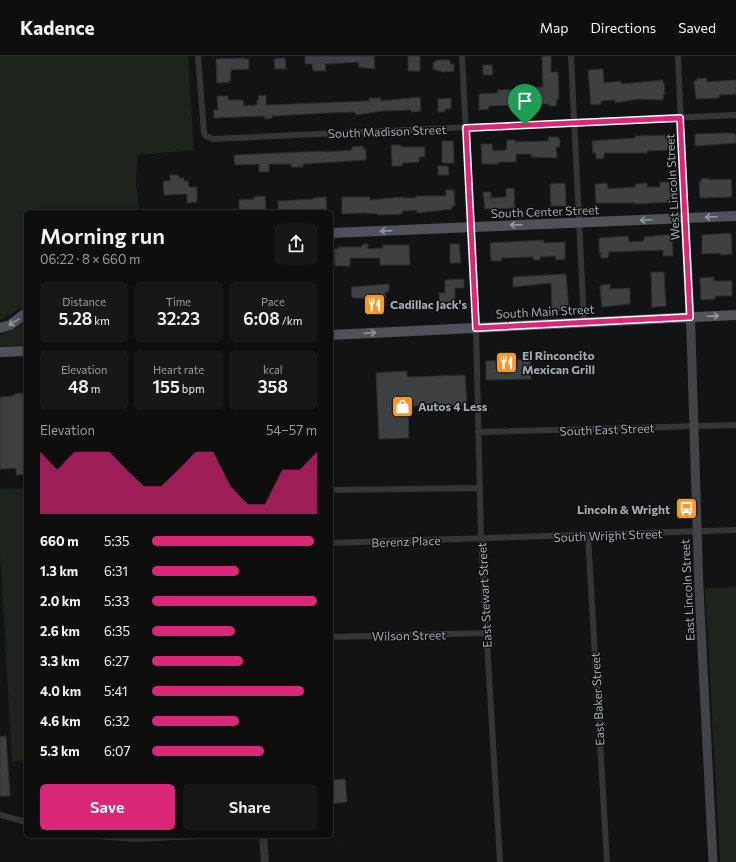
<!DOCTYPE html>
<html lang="en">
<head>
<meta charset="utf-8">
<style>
	:root { --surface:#0e0e0f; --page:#171718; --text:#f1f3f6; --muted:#9b9c9e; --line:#2e2e2f; --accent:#db2777 }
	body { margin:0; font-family:Commissioner,sans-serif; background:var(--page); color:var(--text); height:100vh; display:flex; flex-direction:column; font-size:15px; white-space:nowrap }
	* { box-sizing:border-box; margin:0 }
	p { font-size:13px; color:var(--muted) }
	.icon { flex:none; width:22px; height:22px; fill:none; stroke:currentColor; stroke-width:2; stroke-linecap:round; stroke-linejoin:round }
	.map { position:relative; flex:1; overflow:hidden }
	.sheet { position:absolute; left:24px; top:154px; width:309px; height:628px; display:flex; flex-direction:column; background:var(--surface); border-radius:6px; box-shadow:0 2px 10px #0003,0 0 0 1px var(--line) }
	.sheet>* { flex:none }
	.pin { position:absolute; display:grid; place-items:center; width:34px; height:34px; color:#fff; margin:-41px -17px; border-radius:50% 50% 50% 0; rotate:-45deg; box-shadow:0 0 4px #0007 }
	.pin .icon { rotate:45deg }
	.round { display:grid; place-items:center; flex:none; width:42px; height:42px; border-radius:6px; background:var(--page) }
	.head { display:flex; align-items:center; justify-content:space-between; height:68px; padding:0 16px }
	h1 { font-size:22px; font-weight:600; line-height:30px }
	.stats { display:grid; grid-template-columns:repeat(3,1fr); gap:6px; height:68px; padding:4px 16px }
	.stats div { display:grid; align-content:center; border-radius:6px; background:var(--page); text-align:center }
	.stats b { font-size:17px; font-weight:600 }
	.stats small { font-size:11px; font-weight:400 }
	.stats p { font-size:11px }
	.chart { height:112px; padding:8px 16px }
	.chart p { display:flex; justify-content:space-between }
	.chart svg { width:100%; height:72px; margin-top:4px; fill:var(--accent); opacity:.7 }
	.primary-button { display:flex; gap:8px; margin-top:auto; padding:8px 16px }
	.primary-button a { flex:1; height:46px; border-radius:6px; background:var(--accent); color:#fff; font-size:16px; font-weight:600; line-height:46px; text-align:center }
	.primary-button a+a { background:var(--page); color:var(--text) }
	ul { padding:0 16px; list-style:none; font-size:13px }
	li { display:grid; grid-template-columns:64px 48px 1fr; align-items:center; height:30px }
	li i { height:10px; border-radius:5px; background:var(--accent) }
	header { display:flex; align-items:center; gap:24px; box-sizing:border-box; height:56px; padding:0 20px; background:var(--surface); border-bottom:1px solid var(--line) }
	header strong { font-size:19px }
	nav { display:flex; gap:22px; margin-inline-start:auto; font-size:14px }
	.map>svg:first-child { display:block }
	.green { fill:#1c241c }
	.building { fill:#3e4144; stroke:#2c2d30 }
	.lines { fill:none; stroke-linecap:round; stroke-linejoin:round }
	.minor { stroke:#333539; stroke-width:6 }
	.tertiary { stroke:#333539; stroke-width:8 }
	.secondary { stroke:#414449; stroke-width:9 }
	.primary { stroke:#4f5258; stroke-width:10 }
	.oneway { stroke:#9299a2 }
	.route-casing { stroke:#fff; stroke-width:8 }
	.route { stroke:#db2777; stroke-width:5 }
	.labels { text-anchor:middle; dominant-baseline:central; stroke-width:3; stroke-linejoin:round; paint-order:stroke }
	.street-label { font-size:12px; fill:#a3abb5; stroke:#0d0e0f }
	.poi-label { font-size:12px; font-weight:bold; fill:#a3abb5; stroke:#0d0e0f; text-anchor:start }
</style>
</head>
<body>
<header>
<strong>Kadence</strong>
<nav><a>Map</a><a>Directions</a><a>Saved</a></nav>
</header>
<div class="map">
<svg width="736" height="806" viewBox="0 0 736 806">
	<rect width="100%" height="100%" fill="#121314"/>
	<path class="green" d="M0,0H188L194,94L138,99L136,124L139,156H26V249L0,265Z
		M26,264V289L0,290V280Z
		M26,432V705L12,706L0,497V433Z
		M736,531V806H720L705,532Z"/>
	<path class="building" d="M305,0H374L375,13L359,11L358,6L325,8L326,15H313L312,8H305Z
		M408,0H420V15H408Z
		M542,0H551V16H558L559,43H557L556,50H549V48L510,49L490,50L488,51L489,53L479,54V38L498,37L497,34L531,33V31H543Z
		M244,2L245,3H249V13L231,14L230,26L217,27L216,3Z
		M285,2L286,13H275L274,3Z
		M436,4H450V8H454V15L443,16L433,13V7L436,6Z
		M483,9H492L493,19H483Z
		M603,13L604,27L621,25L622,28L663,24V27L664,26L665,38H663V44L638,43L615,47V44L601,45V48L591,49L588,14Z
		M706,22L707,26L736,24V38L719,39V42L696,43L694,25H697V23Z
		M266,39V49L369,45V42H381V45L420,41L421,55L411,56V54L382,55L356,59L355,56L326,57L272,60V62L265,63V60L214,62V54H218L217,40H228V44H243L244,50L257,49V44H259L258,40Z
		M451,42V53H445V56H438V43Z
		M728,77L736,78V87L695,90V78Z
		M668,79L669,94L647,95V97H604V102L596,103V97H593L592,85L635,82V80Z
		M549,81H558L560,84V91H556L557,102L531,101V98H516V106H498V108H482L481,88H492L493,95L506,94L507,84H515V86L548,85Z
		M442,85H453L454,107H442Z
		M391,89H401V91H425V101H419V106L402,107V110H392Z
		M363,90V93H366V104L303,108V111H291V108H269V116H259V108L235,109L234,99L325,95L326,96L352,94V91Z
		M438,110H448L449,119H438Z
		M170,119H178L180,122H184V125H188L189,131H197V146L187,147V138L164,139L163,125H170Z
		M709,122V124L731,123L732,138L731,141L700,142L699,126H701V123Z
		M660,126H669L671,146L635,148V147H596L595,128L607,127L608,133L635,131V128L647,127V131H660Z
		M565,127L566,150H551L550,128Z
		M514,132L515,152L485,153L483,136H491V142L506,141V133Z
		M446,134H454L455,150H452V153L417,157V154L402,155V158L378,159V158L364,157L342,158V141H370V144L403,141V142H416V140H446Z
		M265,140L266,156H239V144L254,143V141Z
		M326,141L327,156H278V145L314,143V142Z
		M731,177L732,198L720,199V197L702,198V179Z
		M663,179H672L673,200H663V194L609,196L608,202H601V197H599V182L628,180L629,186L644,185V181Z
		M543,184L544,187L565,186V203L556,204L555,200L540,201V204H534L533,201L501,202L502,205H491L490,187Z
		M362,188H368V193L383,192V189H409L410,209H380V202H350V210H335L334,193H338V191H362Z
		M450,188H459L461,207H450Z
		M651,216H664L666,250L652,251Z
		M566,218L569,255H552L551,227L513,231V221Z
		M714,221V225H732V240H715V243L701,244L700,222Z
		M464,223V232H455V246L439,247V237H445V224Z
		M389,228V236H385L386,250L365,251L364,242H352L351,231Z
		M610,228V233L630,232V248L602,251L600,231L601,229Z
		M530,303L531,323L486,324V305Z
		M407,315V321L465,319L467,349L408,350L409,382L379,383L376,317Z
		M26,337V418L16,419V412L0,413V341L14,340V338Z
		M6,680L10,740H0V681Z
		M345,723L347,746L331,748V724Z"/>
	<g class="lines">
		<path class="minor" d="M198,0L204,77L206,80L213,83L736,59
			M462,0L476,272L481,483L500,806
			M571,0L584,266
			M678,0L685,162
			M478,376L736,369
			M331,434L480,432
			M588,480L607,806
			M331,487L736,474
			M331,581L486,577
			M0,759L26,766
			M97,780L136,783L200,780"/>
		<path class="tertiary" d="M263,780L265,806"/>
		<path class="secondary" d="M685,162L691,277L699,533L713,806"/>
		<path class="primary" d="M331,177L736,160
			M0,272L10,269L26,257
			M331,279L736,259
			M0,296L26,295"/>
	</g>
	<defs><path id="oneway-shaft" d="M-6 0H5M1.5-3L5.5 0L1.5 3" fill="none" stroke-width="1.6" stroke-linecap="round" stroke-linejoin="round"/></defs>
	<g class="oneway">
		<use href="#oneway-shaft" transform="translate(711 161) rotate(178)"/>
		<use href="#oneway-shaft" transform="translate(646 164) rotate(177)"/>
		<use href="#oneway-shaft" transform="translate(516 169) rotate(178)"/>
		<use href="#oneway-shaft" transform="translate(386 175) rotate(178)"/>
		<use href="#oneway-shaft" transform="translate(713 260) rotate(-2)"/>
		<use href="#oneway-shaft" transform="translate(14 266) rotate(149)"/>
		<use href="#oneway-shaft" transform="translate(370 277) rotate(-3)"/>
	</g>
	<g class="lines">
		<defs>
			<path id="route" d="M680,62L690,261L476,272L466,72Z"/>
		</defs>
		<use href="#route" class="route-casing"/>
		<use href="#route" class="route"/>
	</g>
	<defs>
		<symbol id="restaurant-square" viewBox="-11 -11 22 22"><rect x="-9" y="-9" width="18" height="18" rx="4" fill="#fb9623" stroke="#0d0e0f"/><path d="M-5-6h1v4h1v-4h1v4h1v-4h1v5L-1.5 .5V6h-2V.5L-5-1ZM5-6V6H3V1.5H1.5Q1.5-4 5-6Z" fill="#fff"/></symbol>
		<symbol id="shop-square" viewBox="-11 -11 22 22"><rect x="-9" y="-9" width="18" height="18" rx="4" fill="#fb9623" stroke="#0d0e0f"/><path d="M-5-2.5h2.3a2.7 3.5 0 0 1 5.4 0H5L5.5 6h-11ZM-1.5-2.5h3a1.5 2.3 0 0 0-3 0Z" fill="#fff"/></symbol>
		<symbol id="bus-square" viewBox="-11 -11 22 22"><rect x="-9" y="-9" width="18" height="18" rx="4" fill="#fb9623" stroke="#0d0e0f"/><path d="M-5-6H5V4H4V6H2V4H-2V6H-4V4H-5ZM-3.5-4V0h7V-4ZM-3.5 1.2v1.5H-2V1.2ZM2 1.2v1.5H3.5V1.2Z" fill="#fff"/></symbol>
	</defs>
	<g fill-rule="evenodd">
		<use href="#restaurant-square" x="362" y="236" width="25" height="25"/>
		<use href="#restaurant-square" x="494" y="294" width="25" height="25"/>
		<use href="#shop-square" x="390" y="338" width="25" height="25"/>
		<use href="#bus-square" x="674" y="440" width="25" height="25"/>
	</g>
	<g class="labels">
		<g class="street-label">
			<text transform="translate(387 75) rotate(-2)">South Madison Street</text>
			<text transform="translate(672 131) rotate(-93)">West Lincoln Street</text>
			<text transform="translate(545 155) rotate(-2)">South Center Street</text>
			<text transform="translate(545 255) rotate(-3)">South Main Street</text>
			<text transform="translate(607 373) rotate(-2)">South East Street</text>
			<text transform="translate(608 479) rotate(-2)">South Wright Street</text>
			<text transform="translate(406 485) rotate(-2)">Berenz Place</text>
			<text transform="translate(687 534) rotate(-93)">East Lincoln Street</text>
			<text transform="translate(484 539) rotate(-93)">East Stewart Street</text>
			<text transform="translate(409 579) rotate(-1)">Wilson Street</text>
			<text transform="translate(597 643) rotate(-93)">East Baker Street</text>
		</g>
		<g class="poi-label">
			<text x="390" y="248">Cadillac Jack's</text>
			<text x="522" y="299">El Rinconcito<tspan x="522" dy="14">Mexican Grill</tspan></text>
			<text x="418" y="350">Autos 4 Less</text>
			<text x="670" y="453" text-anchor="end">Lincoln &amp; Wright</text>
		</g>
	</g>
</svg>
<div class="pin" style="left:525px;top:69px;background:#1e9e55"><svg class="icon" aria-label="arrive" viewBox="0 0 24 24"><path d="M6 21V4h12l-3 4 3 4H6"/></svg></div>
<section class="sheet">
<div class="head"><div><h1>Morning run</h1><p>06:22 · 8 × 660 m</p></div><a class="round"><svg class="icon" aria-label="share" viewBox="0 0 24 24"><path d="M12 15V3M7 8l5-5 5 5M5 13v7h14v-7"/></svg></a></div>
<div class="stats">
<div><p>Distance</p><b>5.28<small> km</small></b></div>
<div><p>Time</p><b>32:23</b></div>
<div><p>Pace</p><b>6:08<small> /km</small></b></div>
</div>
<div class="stats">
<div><p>Elevation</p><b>48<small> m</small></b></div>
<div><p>Heart rate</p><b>155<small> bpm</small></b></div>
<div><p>kcal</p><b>358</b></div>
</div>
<div class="chart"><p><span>Elevation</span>54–57 m</p>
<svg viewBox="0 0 160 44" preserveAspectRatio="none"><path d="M0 44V6L10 17L20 6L30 6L40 6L50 17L60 27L70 27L80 17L90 6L100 6L110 27L120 38L130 38L140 17L150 17L160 6V44z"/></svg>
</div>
<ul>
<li><b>660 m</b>5:35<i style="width:98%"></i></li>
<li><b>1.3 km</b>6:31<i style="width:53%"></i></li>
<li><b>2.0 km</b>5:33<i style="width:100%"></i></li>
<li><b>2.6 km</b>6:35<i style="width:50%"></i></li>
<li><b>3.3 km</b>6:27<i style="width:55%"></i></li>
<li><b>4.0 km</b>5:41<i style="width:92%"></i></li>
<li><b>4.6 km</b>6:32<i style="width:53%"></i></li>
<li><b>5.3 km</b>6:07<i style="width:68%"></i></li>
</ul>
<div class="primary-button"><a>Save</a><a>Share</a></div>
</section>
</div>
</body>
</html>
